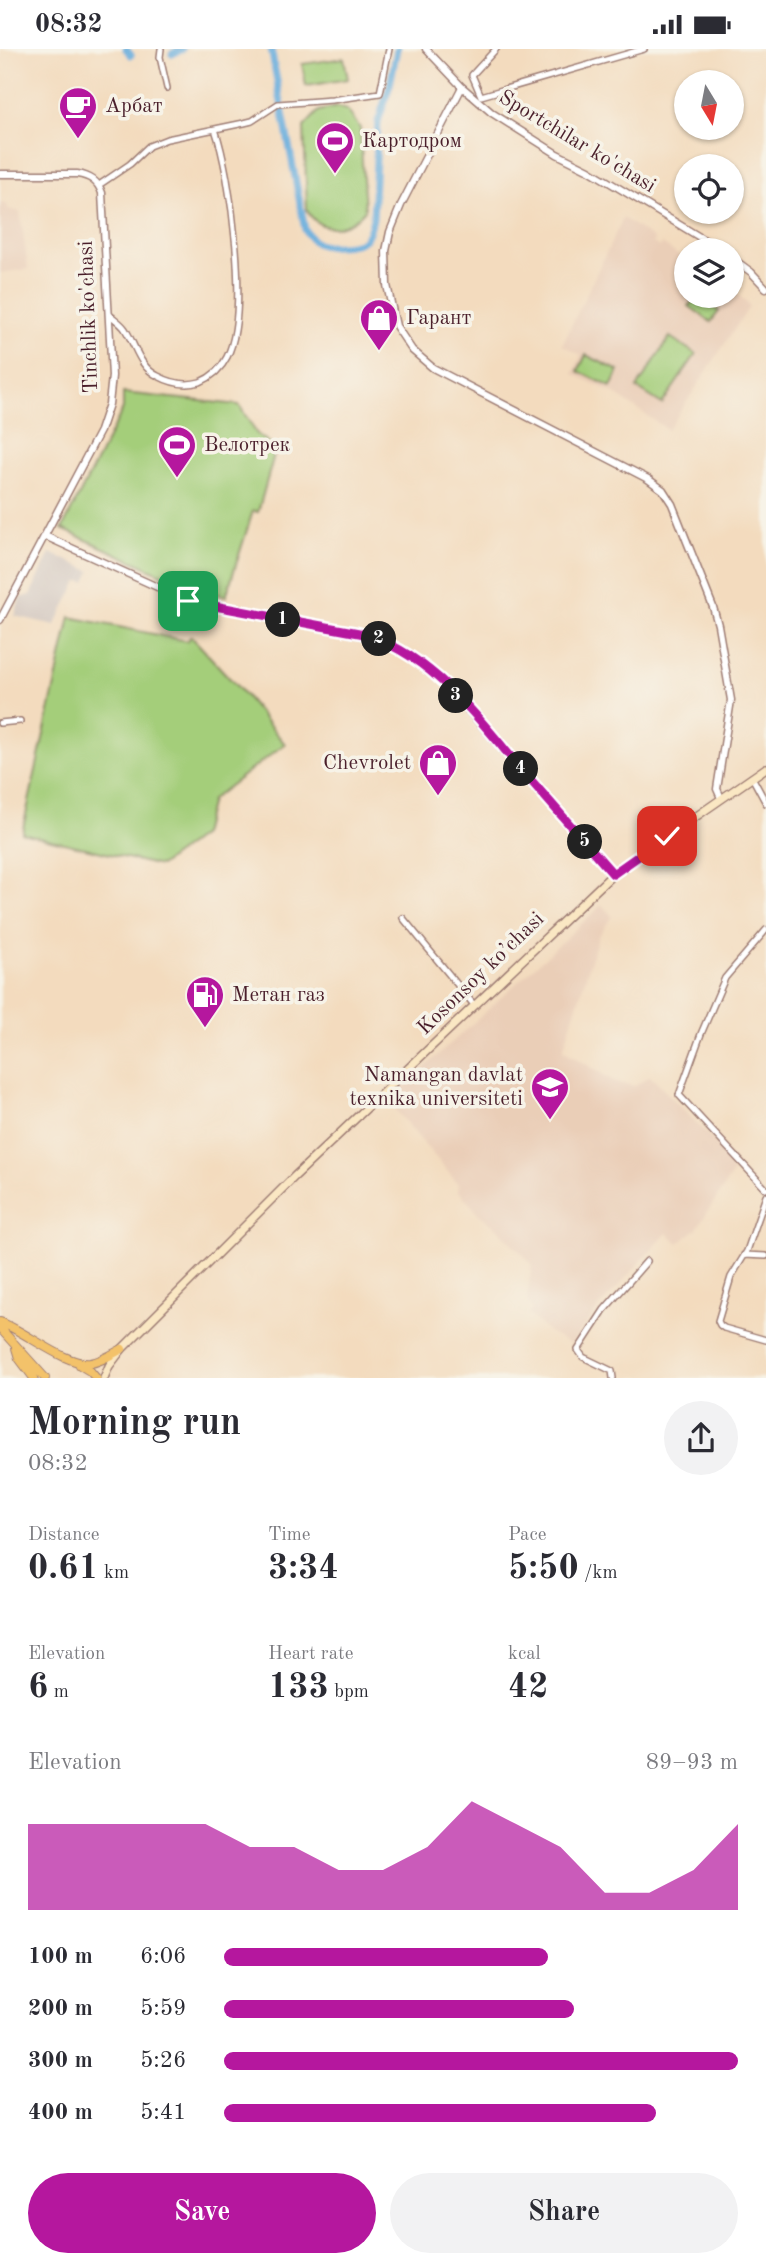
<!DOCTYPE html>
<html lang="en">
<head>
<meta charset="utf-8">
<style>
	:root { --surface:#fff; --page:#f2f2f3; --text:#2b2b33; --muted:#7c7c81; --accent:#b5179e }
	body { margin:0; font-family:"Old Standard TT",serif; background:var(--page); color:var(--text); height:100vh; display:flex; flex-direction:column; font-size:26px; white-space:nowrap }
	* { box-sizing:border-box; margin:0 }
	p { font-size:23px; color:var(--muted) }
	.icon { flex:none; width:38px; height:38px; fill:none; stroke:currentColor; stroke-width:2; stroke-linecap:round; stroke-linejoin:round }
	.map { position:relative; height:1329px; overflow:hidden }
	.panel { display:flex; flex-direction:column; background:var(--surface); flex:1 }
	.panel>* { flex:none }
	.needle { width:46px; rotate:170deg }
	.tools { position:absolute; left:674px; top:21px; display:grid; gap:14px }
	.tools a { display:grid; place-items:center; width:70px; height:70px; border-radius:50%; background:var(--surface); box-shadow:0 2px 5px #0004; font-size:35px }
	.pin { position:absolute; display:grid; place-items:center; width:60px; height:60px; color:#fff; margin:-30px; border-radius:14px; box-shadow:0 4px 10px #0006 }
	.km { position:absolute; width:35px; height:35px; margin:-18px; border-radius:50%; background:#222; color:#fff; font-size:19px; line-height:35px; text-align:center }
	.round { display:grid; place-items:center; flex:none; width:74px; height:74px; border-radius:37px; background:var(--page) }
	.head { display:flex; align-items:center; justify-content:space-between; height:119px; padding:0 28px }
	h1 { font-size:38px; font-weight:700; line-height:52px }
	.stats { display:grid; grid-template-columns:repeat(3,1fr); gap:10px; height:119px; padding:7px 28px }
	.stats div { display:grid; align-content:center }
	.stats b { font-size:35px; font-weight:700 }
	.stats small { font-size:19px; font-weight:400 }
	.stats p { font-size:19px }
	.chart { height:196px; padding:14px 28px }
	.chart p { display:flex; justify-content:space-between }
	.chart svg { width:100%; height:126px; margin-top:7px; fill:var(--accent); opacity:.7 }
	.primary-button { display:flex; gap:14px; margin-top:auto; padding:14px 28px }
	.primary-button a { flex:1; height:80px; border-radius:42px; background:var(--accent); color:#fff; font-size:28px; font-weight:700; line-height:80px; text-align:center }
	.primary-button a+a { background:var(--page); color:var(--text) }
	ul { padding:0 28px; list-style:none; font-size:23px }
	li { display:grid; grid-template-columns:112px 84px 1fr; align-items:center; height:52px }
	li i { height:18px; border-radius:9px; background:var(--accent) }
	.status { display:flex; justify-content:space-between; align-items:center; height:49px; padding:0 35px; background:var(--surface); direction:ltr }
	.status svg { height:19px; fill:currentColor }
	.map>svg:first-child { display:block }
	.built { fill:#eaceb7 }
	.industrial { fill:#cec1ba }
	.pitch { fill:#a4ce7a; stroke:#777652; stroke-width:2 }
	.lines { fill:none; stroke-linecap:round; stroke-linejoin:round }
	.canal { stroke:#66acdc; stroke-width:7 }
	.minor-casing { stroke:#9e7d74; stroke-width:8 }
	.tertiary-casing { stroke:#9e7d74; stroke-width:9 }
	.secondary-casing { stroke:#9e7d74; stroke-width:10 }
	.primary-casing { stroke:#9e7d74; stroke-width:10 }
	.minor { stroke:#fff; stroke-width:5 }
	.tertiary { stroke:#fff; stroke-width:6 }
	.secondary { stroke:#fae7c3; stroke-width:7 }
	.primary { stroke:#f3c26a; stroke-width:8 }
	.route-casing { stroke:#fff; stroke-width:14 }
	.route { stroke:#b5179e; stroke-width:9 }
	.labels { text-anchor:middle; dominant-baseline:central; stroke-width:7; stroke-linejoin:round; paint-order:stroke }
	.poi-label { font-size:21px; fill:#4a1f2b; stroke:#f7f3e8; text-anchor:start }
	.street-label { font-size:21px; fill:#4a1f2b; stroke:#f7f3e8 }
</style>
</head>
<body>
<div class="status"><b>08:32</b><svg viewBox="0 0 49 12"><path d="M0 12V9h3v3zM5 12V6h3v6zM10 12V3h3v9zM15 12V0h3v12zM26 1h20v11H26zM47 4h2v5h-2z"/></svg></div>
<div class="map">
<svg width="766" height="1329" viewBox="0 0 766 1329">
	<rect width="100%" height="100%" fill="#f7f3e8"/>
	<filter id="ink" filterUnits="userSpaceOnUse"><feTurbulence type="fractalNoise" baseFrequency=".0143" numOctaves="2"/><feDisplacementMap in="SourceGraphic" scale="14" xChannelSelector="R" yChannelSelector="G"/><feConvolveMatrix kernelMatrix="1 2 1 2 8 2 1 2 1" color-interpolation-filters="sRGB"/></filter>
	<filter id="wash" filterUnits="userSpaceOnUse"><feTurbulence type="fractalNoise" baseFrequency=".00686" numOctaves="4" result="noise"/><feDisplacementMap in="SourceGraphic" scale="28" xChannelSelector="R" yChannelSelector="G"/><feGaussianBlur stdDeviation="1.57" result="paint"/><feColorMatrix in="noise" values="0 0 0 0 0 0 0 0 0 0 0 0 0 0 0 0 0 1.4 0 .05"/><feComposite in="paint" operator="in"/></filter>
	<g filter="url(#wash)">
		<rect width="100%" height="100%" fill="#f3dbbe"/>
		<path class="built" d="M0,154L7,155L8,160L20,163L28,220L0,224Z
			M623,169L654,190L653,194L660,198L662,195L686,211V247H732V242L746,252L749,258L668,381L615,345L573,325L581,306L562,296Z
			M602,856L612,867L598,888L563,1001L617,1034L635,1037L650,1027L735,1113L731,1119L734,1122L697,1179L679,1194L667,1184L600,1257L571,1295L551,1285L528,1265L532,1260L527,1250L532,1215L498,1180L479,1165L458,1141L459,1136L388,1052Z"/>
		<path class="industrial" d="M50,504L91,522L86,533L78,532L55,576L15,567L20,549L31,546Z"/>
		<path class="pitch" d="M344,9L348,30L306,37L302,15Z
			M337,58L347,61L360,79L365,161C349,180 321,187 307,161L304,78L319,62Z
			M696,247L719,262L711,273L689,257Z
			M670,288L696,305L662,355L637,339Z
			M586,306L619,322L611,338L578,322Z
			M123,344L239,356L257,385L276,399L258,463L253,462L226,547L190,538L62,480L123,360Z
			M70,568L187,592L191,587L244,645L285,695L211,751L202,786L160,817L22,784Z"/>
		<g class="lines">
			<path class="canal" d="M126,0L131,6
				M271,0L305,181C308,186 311,191 316,194C324,199 358,198 365,190C370,184 371,177 373,169L378,73L390,36L397,0
				M172,5L182,0"/>
		</g>
	</g>
	<g filter="url(#ink)">
		<g class="lines">
			<defs>
				<path id="minor" d="M161,0L160,8L167,39
					M481,47L644,0
					M481,47L472,26L496,0
					M99,136L130,115L149,97L167,90L244,74L252,72L278,55L332,51L380,44L389,0
					M109,265C114,270 121,274 125,280C136,297 139,318 158,327C171,334 186,337 200,333C212,328 221,320 227,308C250,264 231,127 215,80
					M0,674L20,672
					M752,728L766,754
					M403,869L474,956
					M766,881L725,929L701,985L679,1046L766,1140
					M766,1147L747,1202L731,1228L718,1272L720,1276L724,1279L766,1291
					M744,1206L766,1207
					M613,1329L612,1322L583,1308L578,1301L604,1261L647,1212"/>
				<path id="tertiary" d="M426,0L462,38L492,64L557,105L589,121L721,201
					M462,38L401,156L390,183L386,202L387,236L396,277L412,301L433,319L648,430L663,441L672,455L713,558L718,576L731,651L717,740L721,749
					M0,125H77C90,127 98,132 102,144L112,327L109,355L100,382L0,571
					M732,209L751,223L766,239
					M45,487L188,552L377,589L408,606L448,638L613,825"/>
				<path id="secondary" d="M104,1329L109,1317L122,1300L295,1127L613,825L766,719"/>
				<path id="primary" d="M0,1273C25,1282 68,1318 91,1314C102,1312 113,1305 122,1300
					M0,1279L45,1329
					M16,1299L19,1309L34,1329
					M80,1316L90,1322L96,1329"/>
			</defs>
			<use href="#minor" class="minor-casing"/>
			<use href="#tertiary" class="tertiary-casing"/>
			<use href="#secondary" class="secondary-casing"/>
			<use href="#primary" class="primary-casing"/>
			<use href="#minor" class="minor"/>
			<use href="#tertiary" class="tertiary"/>
			<use href="#secondary" class="secondary"/>
			<use href="#primary" class="primary"/>
		</g>
	</g>
	<g class="lines" filter="url(#ink)">
		<defs>
			<path id="route" d="M188,552L359,584C429,602 476,667 521,720C552,755 582,790 613,825L667,787"/>
		</defs>
		<use href="#route" class="route-casing"/>
		<use href="#route" class="route"/>
	</g>
	<defs>
		<symbol id="cafe-pin" viewBox="-11 -11 22 30"><path d="M0 17L-7.5 6A9.5 9.5 0 1 1 7.5 6Z" fill="#b5179e" stroke="#f7f3e8"/><path d="M-5.5-4.5H6V0H3Q3 3.5 0 3.5H-2.5Q-5.5 3.5-5.5 0ZM3-3.2v2h1.7v-2ZM-6 4.5H4V6H-6Z" fill="#fff"/></symbol>
		<symbol id="stadium-pin" viewBox="-11 -11 22 30"><path d="M0 17L-7.5 6A9.5 9.5 0 1 1 7.5 6Z" fill="#b5179e" stroke="#f7f3e8"/><path d="M0-5a6.5 5 0 1 0 0 10a6.5 5 0 1 0 0-10ZM-3.5-1.8h7v3.6h-7Z" fill="#fff"/></symbol>
		<symbol id="shop-pin" viewBox="-11 -11 22 30"><path d="M0 17L-7.5 6A9.5 9.5 0 1 1 7.5 6Z" fill="#b5179e" stroke="#f7f3e8"/><path d="M-5-2.5h2.3a2.7 3.5 0 0 1 5.4 0H5L5.5 6h-11ZM-1.5-2.5h3a1.5 2.3 0 0 0-3 0Z" fill="#fff"/></symbol>
		<symbol id="fuel-pin" viewBox="-11 -11 22 30"><path d="M0 17L-7.5 6A9.5 9.5 0 1 1 7.5 6Z" fill="#b5179e" stroke="#f7f3e8"/><path d="M-5.5-6h7V0h2V4h1.3V-2.5L3-4.5l.8-.8L6-3V5H2.5V1h-1V6h-7ZM-4.2-4.7v3.2H.2V-4.7Z" fill="#fff"/></symbol>
		<symbol id="university-pin" viewBox="-11 -11 22 30"><path d="M0 17L-7.5 6A9.5 9.5 0 1 1 7.5 6Z" fill="#b5179e" stroke="#f7f3e8"/><path d="M0-5L7-2L0 1L-7-2ZM-4 1L0 2.5L4 1V4Q0 6-4 4Z" fill="#fff"/></symbol>
	</defs>
	<g fill-rule="evenodd">
		<use href="#cafe-pin" x="56" y="35" width="44" height="60"/>
		<use href="#stadium-pin" x="313" y="70" width="44" height="60"/>
		<use href="#shop-pin" x="357" y="247" width="44" height="60"/>
		<use href="#stadium-pin" x="155" y="374" width="44" height="60"/>
		<use href="#shop-pin" x="416" y="692" width="44" height="60"/>
		<use href="#fuel-pin" x="183" y="924" width="44" height="60"/>
		<use href="#university-pin" x="528" y="1016" width="44" height="60"/>
	</g>
	<g class="labels">
		<g class="poi-label">
			<text x="105" y="57">Арбат</text>
			<text x="362" y="92">Картодром</text>
			<text x="406" y="269">Гарант</text>
			<text x="204" y="396">Велотрек</text>
			<text x="411" y="714" text-anchor="end">Chevrolet</text>
			<text x="232" y="946">Метан газ</text>
			<text x="523" y="1026" text-anchor="end">Namangan davlat<tspan x="523" dy="24">texnika universiteti</tspan></text>
		</g>
		<g class="street-label">
			<text transform="translate(577 93) rotate(31)">Sportchilar ko'chasi</text>
			<text transform="translate(89 268) rotate(-92)">Tinchlik ko'chasi</text>
			<text transform="translate(481 925) rotate(-44)">Kosonsoy ko’chasi</text>
		</g>
	</g>
</svg>
<div class="tools">
<a><svg class="needle" viewBox="-14 -14 28 28"><path d="M0-13l5 13h-10z" fill="#e53935"/><path d="M0 13l5-13h-10z" fill="#7c7c81"/></svg></a>
<a><svg class="icon" aria-label="locate" viewBox="0 0 24 24"><circle cx="12" cy="12" r="6"/><path d="M12 2v4M12 18v4M2 12h4M18 12h4"/></svg></a>
<a><svg class="icon" aria-label="layers" viewBox="0 0 24 24"><path d="M12 4l9 5-9 5-9-5zM3 14l9 5 9-5"/></svg></a>
</div>
<div class="pin" style="left:188px;top:552px;background:#1e9e55"><svg class="icon" aria-label="arrive" viewBox="0 0 24 24"><path d="M6 21V4h12l-3 4 3 4H6"/></svg></div>
<div class="pin" style="left:667px;top:787px;background:#d93025"><svg class="icon" aria-label="check" viewBox="0 0 24 24"><path d="M5 12l5 5 9-10"/></svg></div>
<b class="km" style="left:283px;top:571px">1</b>
<b class="km" style="left:379px;top:590px">2</b>
<b class="km" style="left:456px;top:647px">3</b>
<b class="km" style="left:521px;top:720px">4</b>
<b class="km" style="left:585px;top:793px">5</b>
</div>
<section class="panel">
<div class="head"><div><h1>Morning run</h1><p>08:32</p></div><a class="round"><svg class="icon" aria-label="share" viewBox="0 0 24 24"><path d="M12 15V3M7 8l5-5 5 5M5 13v7h14v-7"/></svg></a></div>
<div class="stats">
<div><p>Distance</p><b>0.61<small> km</small></b></div>
<div><p>Time</p><b>3:34</b></div>
<div><p>Pace</p><b>5:50<small> /km</small></b></div>
</div>
<div class="stats">
<div><p>Elevation</p><b>6<small> m</small></b></div>
<div><p>Heart rate</p><b>133<small> bpm</small></b></div>
<div><p>kcal</p><b>42</b></div>
</div>
<div class="chart"><p><span>Elevation</span>89–93 m</p>
<svg viewBox="0 0 160 44" preserveAspectRatio="none"><path d="M0 44V14L10 14L20 14L30 14L40 14L50 22L60 22L70 30L80 30L90 22L100 6L110 14L120 22L130 38L140 38L150 30L160 14V44z"/></svg>
</div>
<ul>
<li><b>100 m</b>6:06<i style="width:63%"></i></li>
<li><b>200 m</b>5:59<i style="width:68%"></i></li>
<li><b>300 m</b>5:26<i style="width:100%"></i></li>
<li><b>400 m</b>5:41<i style="width:84%"></i></li>
</ul>
<div class="primary-button"><a>Save</a><a>Share</a></div>
</section>
</body>
</html>
